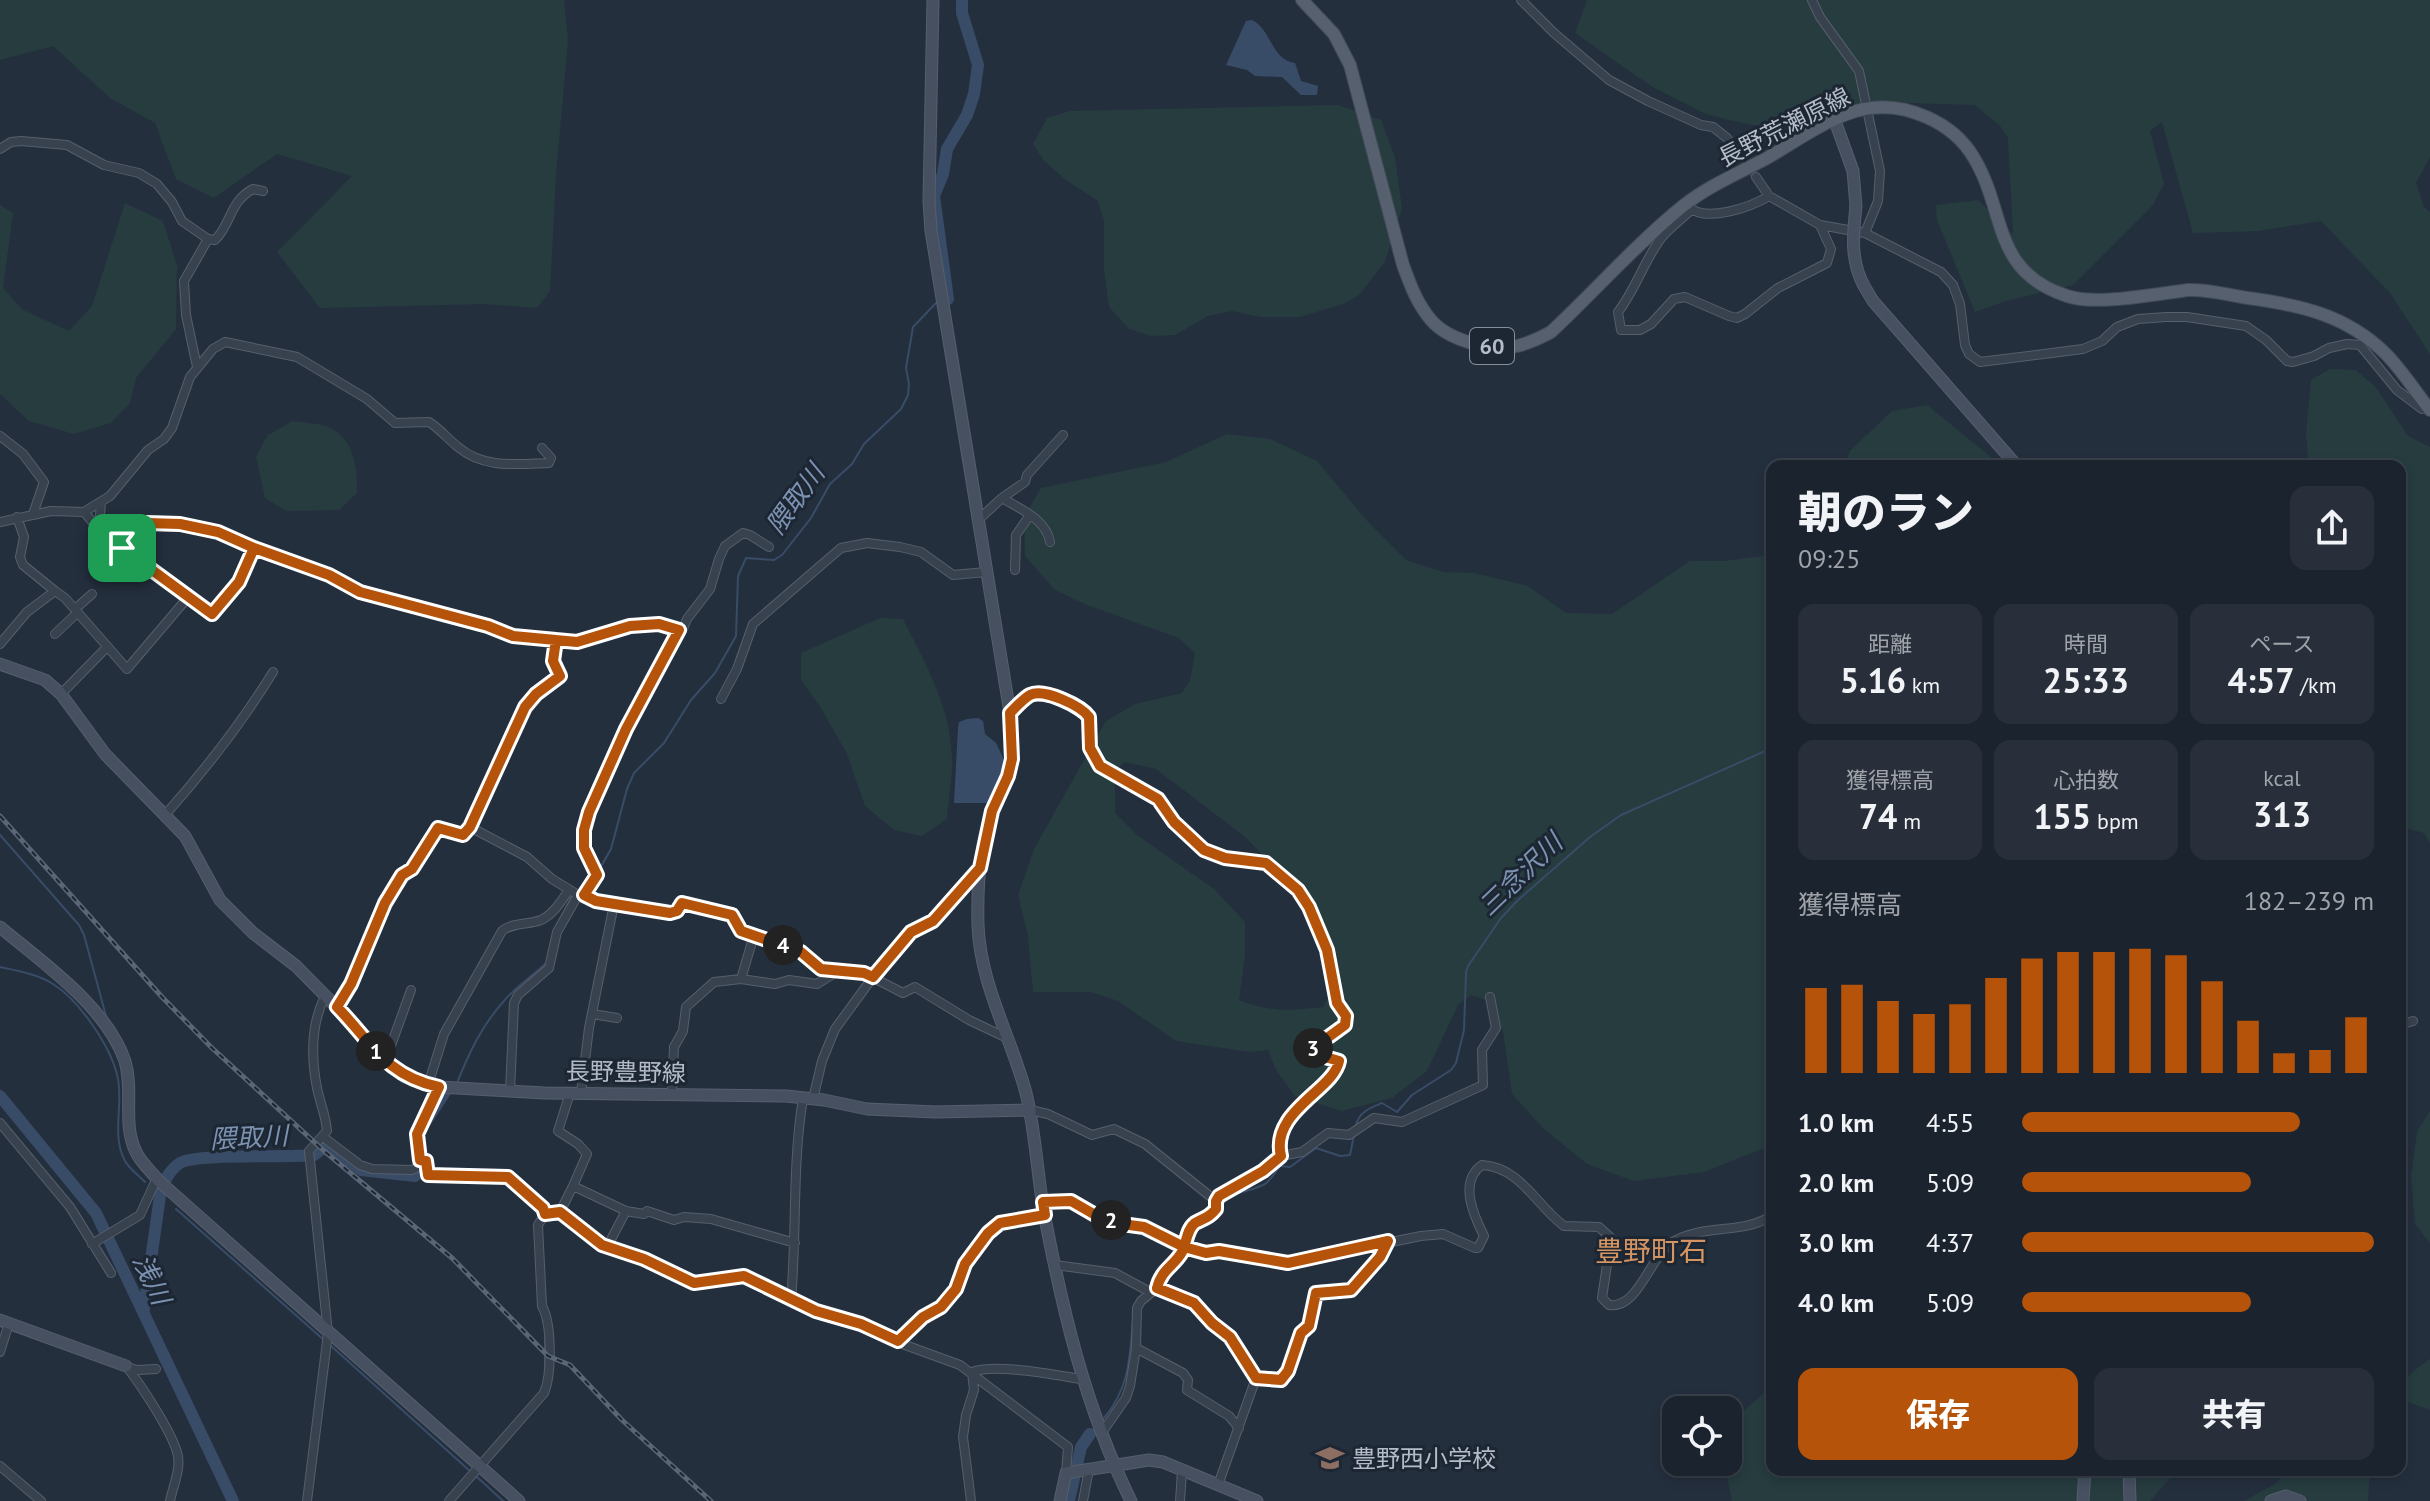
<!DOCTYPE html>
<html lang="ja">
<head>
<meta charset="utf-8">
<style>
	:root { --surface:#1b232e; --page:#282f3a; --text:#f1f3f6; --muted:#a0a4aa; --line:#39404a; --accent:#b45309 }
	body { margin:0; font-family:"PT Sans","Noto Sans JP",sans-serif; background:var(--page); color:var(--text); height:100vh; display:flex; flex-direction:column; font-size:30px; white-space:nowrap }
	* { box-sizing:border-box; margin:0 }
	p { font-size:26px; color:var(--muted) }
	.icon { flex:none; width:44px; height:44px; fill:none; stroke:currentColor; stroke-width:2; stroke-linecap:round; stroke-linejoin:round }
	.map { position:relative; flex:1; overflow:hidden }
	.details { position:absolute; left:1766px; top:460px; width:640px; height:1016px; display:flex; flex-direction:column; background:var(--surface); border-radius:16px; box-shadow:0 4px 12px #0003,0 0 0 2px var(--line) }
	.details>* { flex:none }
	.buttons { position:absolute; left:1662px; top:1396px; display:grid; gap:16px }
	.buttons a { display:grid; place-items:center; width:80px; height:80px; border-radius:16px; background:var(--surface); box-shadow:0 4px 12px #0003,0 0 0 2px var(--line); font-size:40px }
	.pin { position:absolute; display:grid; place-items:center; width:68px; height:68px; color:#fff; margin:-34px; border-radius:16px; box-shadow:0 4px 12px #0006 }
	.km { position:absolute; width:40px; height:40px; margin:-20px; border-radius:50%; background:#222; color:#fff; font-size:22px; line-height:40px; text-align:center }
	.round { display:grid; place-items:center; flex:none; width:84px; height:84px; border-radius:16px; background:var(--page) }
	.overview { display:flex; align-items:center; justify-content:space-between; height:136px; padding:0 32px }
	h1 { font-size:44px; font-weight:800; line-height:60px }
	.stats { display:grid; grid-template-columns:repeat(3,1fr); gap:12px; height:136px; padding:8px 32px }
	.stats div { display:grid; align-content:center; border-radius:16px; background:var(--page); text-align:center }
	.stats b { font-size:34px; font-weight:800 }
	.stats small { font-size:22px; font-weight:400 }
	.stats p { font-size:22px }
	.chart { height:224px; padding:16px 32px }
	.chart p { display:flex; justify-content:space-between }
	.chart svg { width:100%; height:144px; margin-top:8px; stroke:var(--accent); stroke-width:6 }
	.cta { display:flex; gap:16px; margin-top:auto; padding:16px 32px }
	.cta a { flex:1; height:92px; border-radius:16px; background:var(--accent); color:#fff; font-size:32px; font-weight:800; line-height:92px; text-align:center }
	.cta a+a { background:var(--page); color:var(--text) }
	ul { padding:0 32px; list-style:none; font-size:26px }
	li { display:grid; grid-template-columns:128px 96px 1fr; align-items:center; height:60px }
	li i { height:20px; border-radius:10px; background:var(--accent) }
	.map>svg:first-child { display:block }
	.green { fill:#263c3f; fill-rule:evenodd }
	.water { fill:#394c67 }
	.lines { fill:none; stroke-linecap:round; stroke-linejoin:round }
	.stream { stroke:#394c67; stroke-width:2 }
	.river { stroke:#394c67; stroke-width:12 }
	.street-tunnel { stroke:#3a4453; stroke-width:8; stroke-dasharray:8 4; stroke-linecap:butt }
	.street-casing { stroke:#565f6c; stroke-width:10 }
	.secondary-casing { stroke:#565f6c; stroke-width:13 }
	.primary-casing { stroke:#414a57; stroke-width:14 }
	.street { stroke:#38414e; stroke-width:8 }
	.secondary { stroke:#465061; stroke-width:11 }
	.primary { stroke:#56606e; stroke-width:12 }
	.rail-casing { stroke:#5a6575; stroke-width:5 }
	.rail { stroke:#1d2633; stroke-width:2; stroke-dasharray:6; stroke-linecap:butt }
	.secondary-bridge-casing { stroke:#565f6c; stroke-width:13; stroke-linecap:butt }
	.secondary-bridge { stroke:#465061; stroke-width:11 }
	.route-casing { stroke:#fff; stroke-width:16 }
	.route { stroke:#b45309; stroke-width:10 }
	.labels { text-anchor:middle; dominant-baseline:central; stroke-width:6; stroke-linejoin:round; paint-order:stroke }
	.shield { fill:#1d2633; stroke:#878f9c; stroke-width:2 }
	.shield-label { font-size:22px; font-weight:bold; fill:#b4bcc9 }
	.street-label { font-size:24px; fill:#b4bcc9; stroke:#1d2633 }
	.poi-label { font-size:24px; fill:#b4bcc9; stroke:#1d2633; text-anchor:start }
	.water-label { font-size:26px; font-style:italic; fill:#7c92b1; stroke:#1d2633 }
	.quarter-label { font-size:28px; fill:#d59563; stroke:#1d2633 }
</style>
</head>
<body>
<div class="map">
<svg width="2430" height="1501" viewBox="0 0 2430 1501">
	<rect width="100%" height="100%" fill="#242f3e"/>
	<path class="green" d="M0,0H564L568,41L556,175L550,291L537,308L485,304L320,308L277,252L352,176L277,154L214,198L176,179L155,123L110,98L53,46L0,60Z
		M1587,0H2430V157L2416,183L2424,207L2430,212V354L2390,293L2321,221L2258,231L2193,233L2162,122L2150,131L2164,184L2153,205L2073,285L2006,301L1975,312L1937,220L1936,205L1978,200L2013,234L2008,138L2000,126L1975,105L1879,102L1827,109L1788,125H1753L1733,121L1706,114L1651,86L1575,33Z
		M1338,105L1381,120L1395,157L1402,209L1385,262L1359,295L1343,304L1300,317H1260L1232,311L1208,316L1175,335L1151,336L1129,329L1109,307L1104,270V220L1097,200L1067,181L1044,161L1033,144L1047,118L1070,111Z
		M125,203L163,221L177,265L176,329L136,378L130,403L111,423L74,434L29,421L0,394V205L13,213L3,288L23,310L69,331L92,306Z
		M2330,369L2355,370L2375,386L2408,436L2430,447V843L2424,833L2400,827V466H2309L2306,434L2311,380Z
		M1927,405L2002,466H1844L1850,451L1892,411Z
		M293,421C304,423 316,423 326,426C354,436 358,468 357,493L339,510L286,511L265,498L256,456L268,435Z
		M1227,434L1270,439L1317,461L1369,523L1406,560L1443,572L1474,573L1528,586L1566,613L1612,614L1690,561H1724L1772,555V1145L1704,1172L1634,1181L1587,1164L1544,1129L1512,1094L1503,1031L1489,1001L1471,995L1458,1005L1427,1071L1392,1098L1341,1111L1295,1096L1276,1070L1268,1050L1250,1052L1176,1041L1118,1001L1091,992H1033L1028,936L1018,895L1034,849L1106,721L1135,704L1182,693L1190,680L1195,653L1179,638L1087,605L1055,590L1025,556L1024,518L1041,488L1166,462ZM1124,762L1156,769L1244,836L1282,875L1313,912L1333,951L1336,982L1323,1007C1290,1011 1270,1012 1239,1000L1245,955V922L1214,889L1137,835L1115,813V772Z
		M880,618L903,619C925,663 951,707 952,758C953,778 948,799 947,819L922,836L894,830L865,806L847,754L821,708L801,680V653Z
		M2430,1111V1243L2415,1224L2411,1177L2417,1132Z
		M2430,1359V1410L2408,1402L2400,1394C2403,1376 2416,1369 2430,1359Z
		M1772,1386V1470H2177L2150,1501H1732L1724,1462H1728V1432L1742,1412Z
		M2289,1470H2370L2368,1501H2244L2275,1484Z"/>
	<path class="water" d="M1252,20C1272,30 1271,60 1295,63L1301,81L1318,86L1317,95H1301L1282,77L1255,76L1247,70L1226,65L1246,21Z
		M967,719L978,718L983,721L985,734L996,743L1006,764L989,803H954L958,728L959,722Z"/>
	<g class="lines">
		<path class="stream" d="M0,835L79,925L84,935L106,1016
			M599,870L611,849L627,789L634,773L664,743L691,700L715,673L736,636L738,576L746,558L774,560L782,555L811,518L830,484L852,464L864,444L901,409L908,395L909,384L906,368L913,327L936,303
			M562,915L572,896
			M0,967C18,971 37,974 53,984C80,1001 112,1048 118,1079C123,1105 112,1135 124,1159C128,1168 138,1175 145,1182
			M457,1083C469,1053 482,1025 504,1001C516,986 533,976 546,963
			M1356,1125C1359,1112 1370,1108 1382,1103L1397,1112L1412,1095L1451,1070L1456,1063L1464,1030L1466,972L1468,966L1501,918L1518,900L1590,837L1621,815L1772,748
			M176,1209L325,1341
			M1193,1230L1215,1220C1230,1184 1234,1199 1263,1185C1270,1182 1275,1172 1280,1166L1290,1167L1316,1148L1340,1156L1350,1155L1354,1135
			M1149,1288L1164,1264L1174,1256
			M330,1345L471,1472
			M545,1375V1338
			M1104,1418C1130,1388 1130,1355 1133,1318
			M476,1476L503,1501"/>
		<path class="river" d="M948,299L934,196L943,174L947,149L967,115L974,94L978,65L962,13V0
			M0,1096L96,1213L233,1501
			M426,1121L445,1092
			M144,1309L161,1189C164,1180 172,1168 180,1163C197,1153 288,1158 314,1155L328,1144L361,1170L415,1176L423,1165L422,1157
			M1069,1501L1081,1447L1090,1434"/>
		<path class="street-tunnel" d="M1736,151L1756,177"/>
		<defs>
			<path id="street" d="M1521,0L1554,33L1609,80L1648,101L1701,125L1713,127L1727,138L1736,151
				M1812,0L1820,17L1859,71L1880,171L1878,201L1865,233
				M0,149L11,142L21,141L67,145L104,165L139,173L157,184L172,202L182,221L208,239L184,281L186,315L197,367
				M1756,177L1769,196L1820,225L1865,233L1941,272L1953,285L1960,304L1965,345L1969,354L1980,362L2083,349L2102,341L2117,327L2138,319L2166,317H2187L2246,326L2266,340L2287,361L2293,362L2314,356L2329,348L2347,344L2360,345L2397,390L2422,409L2427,406
				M1689,207C1706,223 1751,207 1769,196
				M1691,210C1681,220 1667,229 1659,241C1643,264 1635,290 1618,312L1621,330H1640L1651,324L1674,299L1685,297L1729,316L1737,318L1745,314L1778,288L1827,263L1831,249L1820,225
				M208,239L215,240C232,223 229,202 253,189L263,191
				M0,436L23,454L44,482L33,514
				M1002,498C1020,509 1046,519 1050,542
				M84,512L96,526L122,548L212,614L239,582L254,548
				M977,521L1002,498L1025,482L1027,475L1063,435
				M0,522L51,511L84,512L110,496L148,450L164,439L172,428L190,377L213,349L225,342L297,357L367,399L395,423L429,422C440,429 448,439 458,447C484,469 517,464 549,463L551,458L542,448
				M99,529L101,502
				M122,548L137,529L147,523L180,524L218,532L254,548L329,575L360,592L488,626L513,636L577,642L630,626L659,624L679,630
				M1015,570L1016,535L1030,515
				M55,591L65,598L127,669L189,596
				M75,609L92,594
				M55,634L77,613
				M0,644L27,612L55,591L23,565L20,557L24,537L17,517
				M61,694L107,647
				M721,699L737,669L753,624L841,548L867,543L900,547L921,552L953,575L986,572
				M1010,713C1016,707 1023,699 1030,695C1043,689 1082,707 1089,717L1090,748L1100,766L1158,799L1174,822L1204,850L1233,860L1266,863L1298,890L1309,907L1327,950L1337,1003L1346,1016L1345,1025L1312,1049L1315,1054L1339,1061C1334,1090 1270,1111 1281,1156
				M165,815C205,770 241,724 273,672
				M470,827L527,857L552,879L578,895L596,901L670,913L677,911L682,903L732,915L741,931L801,952L821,969L864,973L903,993L915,987L969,1020L1007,1038
				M584,895L597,875L584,848V830L589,812L626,729L679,630L683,629L687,619L710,589L719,559L725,546L743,533L750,535L769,547
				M741,979L775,984L789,980L817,984L836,972
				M337,1007L351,984L385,903L402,875L412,869L438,828L463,835L470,827L525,707L536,694L560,676L553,661L556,640
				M592,1014L617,1018
				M2400,1025L2413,1021
				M385,1062L411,990
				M428,1085L444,1034L502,931C513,922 528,925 541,920C553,915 561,901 569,890
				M510,1091L514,1003L518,995L549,968L557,932L578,895
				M570,1093L558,1131L578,1144L587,1154L573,1186
				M581,1093L589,1028L614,904
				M672,1095L674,1047L683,1031L686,1007L714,982L741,979L754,935
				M813,1099L822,1061L835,1029L873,977L911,932L933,921L979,869
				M1030,1110L1048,1114L1092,1135L1114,1129L1145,1144L1216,1201L1229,1188L1263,1171L1281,1156L1302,1152L1328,1133L1349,1135L1374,1118L1402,1122L1483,1085L1482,1050L1496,1028L1490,997
				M0,1123L70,1207L111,1273
				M323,1137L360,1165L372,1169L412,1170L418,1167L420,1160L426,1161L428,1175L508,1177L543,1208L545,1214
				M420,1160L417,1134L439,1087
				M1043,1202L1071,1201L1097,1216L1122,1224L1144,1227L1184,1247L1206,1253L1219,1251L1288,1263L1421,1236L1443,1234L1475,1248H1478L1484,1236C1474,1216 1458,1182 1482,1165C1520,1167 1536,1205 1564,1226L1599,1227L1611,1238L1602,1298L1609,1305C1638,1309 1649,1259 1671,1243C1701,1223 1746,1235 1772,1215
				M560,1212L573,1186L626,1211
				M92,1244L140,1215L157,1178
				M607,1247L626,1211L644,1214L647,1211L674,1220L684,1217L711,1219L795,1243
				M1055,1265L1115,1273L1150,1292
				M1157,1288L1194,1303L1212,1323L1230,1337L1256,1378L1218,1485
				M791,1300C797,1232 792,1165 803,1098
				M898,1341L923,1317L941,1307L956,1289L965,1264L988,1233L1000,1223L1045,1215
				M1136,1348L1183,1373L1188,1380L1187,1390L1229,1416L1239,1428
				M0,1352L9,1323
				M126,1366C141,1385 170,1429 177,1452C182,1467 173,1486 170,1501
				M127,1367L137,1370L156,1369
				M1256,1378L1281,1380L1288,1371L1301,1333L1309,1326L1316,1293L1351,1290L1380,1257L1388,1241
				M1101,1434L1126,1398L1130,1386L1136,1348L1137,1308L1141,1301L1157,1288L1165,1269L1182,1253L1189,1231L1194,1224L1209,1218L1216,1209V1201
				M0,1466L41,1501
				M307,1501L328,1333L309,1151L327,1131C326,1116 320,1103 317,1088C311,1057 311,1024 325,996
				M449,1501L544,1393C552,1374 552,1324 542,1306L538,1225L545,1214L560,1212L602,1245L644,1259L694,1283L744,1276L816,1311L861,1324L905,1345L960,1365L1068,1447L1066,1473
				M971,1501L963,1437L966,1415L974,1390L972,1372C995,1363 1055,1375 1081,1379
				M1083,1501L1089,1469
				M1180,1501L1182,1471"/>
			<path id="secondary" d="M933,0L929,201L931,231L1010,713C1012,735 1015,757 1007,778C1002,789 996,800 992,811C979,847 977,888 978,925C980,984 1011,1037 1026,1093C1035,1130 1037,1169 1043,1207C1062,1309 1085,1407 1131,1501
				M1835,121L1853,171L1856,206
				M1864,286L1873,301L2017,466
				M0,664L45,680L61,694L105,754L185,836L220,900L253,933L296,966L360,1031L385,1062L405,1077L439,1087L545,1093L786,1096L824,1100L867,1109L936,1112L1030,1110
				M0,927C43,963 106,1006 125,1061C134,1091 122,1124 136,1152C141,1163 152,1172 159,1181L519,1501
				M0,1320L126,1366
				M2129,1470L2130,1501
				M1060,1501L1066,1473L1149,1460L1163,1462L1257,1501
				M2083,1501L2085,1470
				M2271,1501L2286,1496L2300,1501"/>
			<path id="primary" d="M1302,0L1334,34L1350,65L1403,265C1410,284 1417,304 1431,320C1448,340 1491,352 1517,346C1529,343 1540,338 1551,332C1595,291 1636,244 1683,206C1708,186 1739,173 1767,158C1797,141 1830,116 1864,109C1905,101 1953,122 1974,158C2007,213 1991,271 2067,296C2097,306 2155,294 2188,290C2207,289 2229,295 2248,298C2300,305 2346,315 2385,353C2402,370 2415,391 2430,410"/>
		</defs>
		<use href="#street" class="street-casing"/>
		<use href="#secondary" class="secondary-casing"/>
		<use href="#primary" class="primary-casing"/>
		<use href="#street" class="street"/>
		<use href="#secondary" class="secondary"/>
		<use href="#primary" class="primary"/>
		<defs>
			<path id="rail" d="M0,816L162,997L211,1047L323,1150L452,1258L548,1356L570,1365L622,1420L711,1501"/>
		</defs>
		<use href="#rail" class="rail-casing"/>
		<use href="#rail" class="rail"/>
		<defs>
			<path id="secondary-bridge" d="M1856,206C1853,234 1850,260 1864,286"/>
		</defs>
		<use href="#secondary-bridge" class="secondary-bridge-casing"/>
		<use href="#secondary-bridge" class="secondary-bridge"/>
	</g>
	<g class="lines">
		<defs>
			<path id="route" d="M122,548L137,529L147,523L180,524L218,532L254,548L329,575L360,592L488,626L513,636L556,640L553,661L560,676L536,694L525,707L470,827L463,835L438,828L412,869L402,875L385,903L351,984L337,1007C372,1043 386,1076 439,1087L417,1134L420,1160L426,1161L428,1175L508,1177L543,1208L545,1214L560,1212L602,1245L644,1259L694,1283L744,1276L816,1311L861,1324L898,1341L923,1317L941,1307L956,1289L965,1264L988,1233L1000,1223L1045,1215L1043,1202L1071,1201L1097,1216L1122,1224L1144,1227L1184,1247L1206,1253L1219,1251L1288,1263L1388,1241L1380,1257L1351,1290L1316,1293L1309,1326L1301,1333L1288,1371L1281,1380L1256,1378L1230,1337L1212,1323L1194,1303L1157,1288C1161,1270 1174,1266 1182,1252C1187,1243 1186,1230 1195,1223C1204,1218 1209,1218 1216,1209V1201L1219,1196L1263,1171L1281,1156C1270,1111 1334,1090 1339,1061L1315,1054L1312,1049L1345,1025L1346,1016L1337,1003L1327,950L1309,907L1298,890L1266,863L1225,858L1204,850L1174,822L1158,799L1100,766L1090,748L1089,717C1081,706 1044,688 1030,695C1023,699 1016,707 1010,713L1012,759L1008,776L992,811L980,868L933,921L911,932L873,977L864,973L821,969L801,952L741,931L732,915L682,903L677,911L670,913L596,901L584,895L597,875L584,848V830L589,812L626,729L679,630L659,624L630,626L577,642L513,636L488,626L360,592L329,575L254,548L239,582L212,614L122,548"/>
		</defs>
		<use href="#route" class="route-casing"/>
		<use href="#route" class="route"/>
	</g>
	<defs>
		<symbol id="school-bare" viewBox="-9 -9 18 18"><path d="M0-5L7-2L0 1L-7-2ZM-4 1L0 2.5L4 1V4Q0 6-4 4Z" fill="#8d6e63" stroke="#1d2633" stroke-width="2.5" paint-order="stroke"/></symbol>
	</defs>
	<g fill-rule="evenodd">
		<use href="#school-bare" x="1310" y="1438" width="40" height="40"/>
	</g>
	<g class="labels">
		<rect class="shield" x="1470" y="328" width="44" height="36" rx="6"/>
		<g class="shield-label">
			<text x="1492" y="346">60</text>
		</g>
		<g class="street-label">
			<text transform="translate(1784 127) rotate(-27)">長野荒瀬原線</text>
			<text transform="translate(626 1072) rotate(1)">長野豊野線</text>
		</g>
		<g class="poi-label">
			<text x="1352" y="1458">豊野西小学校</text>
		</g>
		<g class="water-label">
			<text transform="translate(795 499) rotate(-54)">隈取川</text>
			<text transform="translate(1520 874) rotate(-44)">三念沢川</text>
			<text transform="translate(249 1137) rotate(-3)">隈取川</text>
			<text transform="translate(152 1279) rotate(65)">浅川</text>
		</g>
		<g class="quarter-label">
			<text x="1651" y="1250">豊野町石</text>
		</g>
	</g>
</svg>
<div class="buttons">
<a><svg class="icon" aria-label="locate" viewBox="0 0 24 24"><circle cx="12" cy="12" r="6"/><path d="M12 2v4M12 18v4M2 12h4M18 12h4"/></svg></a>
</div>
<div class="pin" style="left:122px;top:548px;background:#1e9e55"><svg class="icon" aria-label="arrive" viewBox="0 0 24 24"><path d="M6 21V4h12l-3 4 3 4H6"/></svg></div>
<b class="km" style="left:376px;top:1051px">1</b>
<b class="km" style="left:1111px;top:1220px">2</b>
<b class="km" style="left:1313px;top:1048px">3</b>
<b class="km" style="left:783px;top:945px">4</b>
<section class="details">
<div class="overview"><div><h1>朝のラン</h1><p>09:25</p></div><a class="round"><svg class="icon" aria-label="share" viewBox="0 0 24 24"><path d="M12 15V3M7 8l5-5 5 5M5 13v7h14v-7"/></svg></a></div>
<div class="stats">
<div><p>距離</p><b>5.16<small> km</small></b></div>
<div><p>時間</p><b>25:33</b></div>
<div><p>ペース</p><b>4:57<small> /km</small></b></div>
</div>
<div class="stats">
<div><p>獲得標高</p><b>74<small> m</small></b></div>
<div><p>心拍数</p><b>155<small> bpm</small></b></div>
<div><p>kcal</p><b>313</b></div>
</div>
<div class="chart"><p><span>獲得標高</span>182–239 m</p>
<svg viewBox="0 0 160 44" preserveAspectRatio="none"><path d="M5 44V18M15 44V17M25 44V22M35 44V26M45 44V23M55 44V15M65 44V9M75 44V7M85 44V7M95 44V6M105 44V8M115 44V16M125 44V28M135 44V38M145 44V37M155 44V27"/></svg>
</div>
<ul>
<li><b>1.0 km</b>4:55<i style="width:79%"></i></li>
<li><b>2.0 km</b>5:09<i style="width:65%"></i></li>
<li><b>3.0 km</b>4:37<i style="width:100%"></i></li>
<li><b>4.0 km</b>5:09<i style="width:65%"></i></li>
</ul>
<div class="cta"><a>保存</a><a>共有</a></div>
</section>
</div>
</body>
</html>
